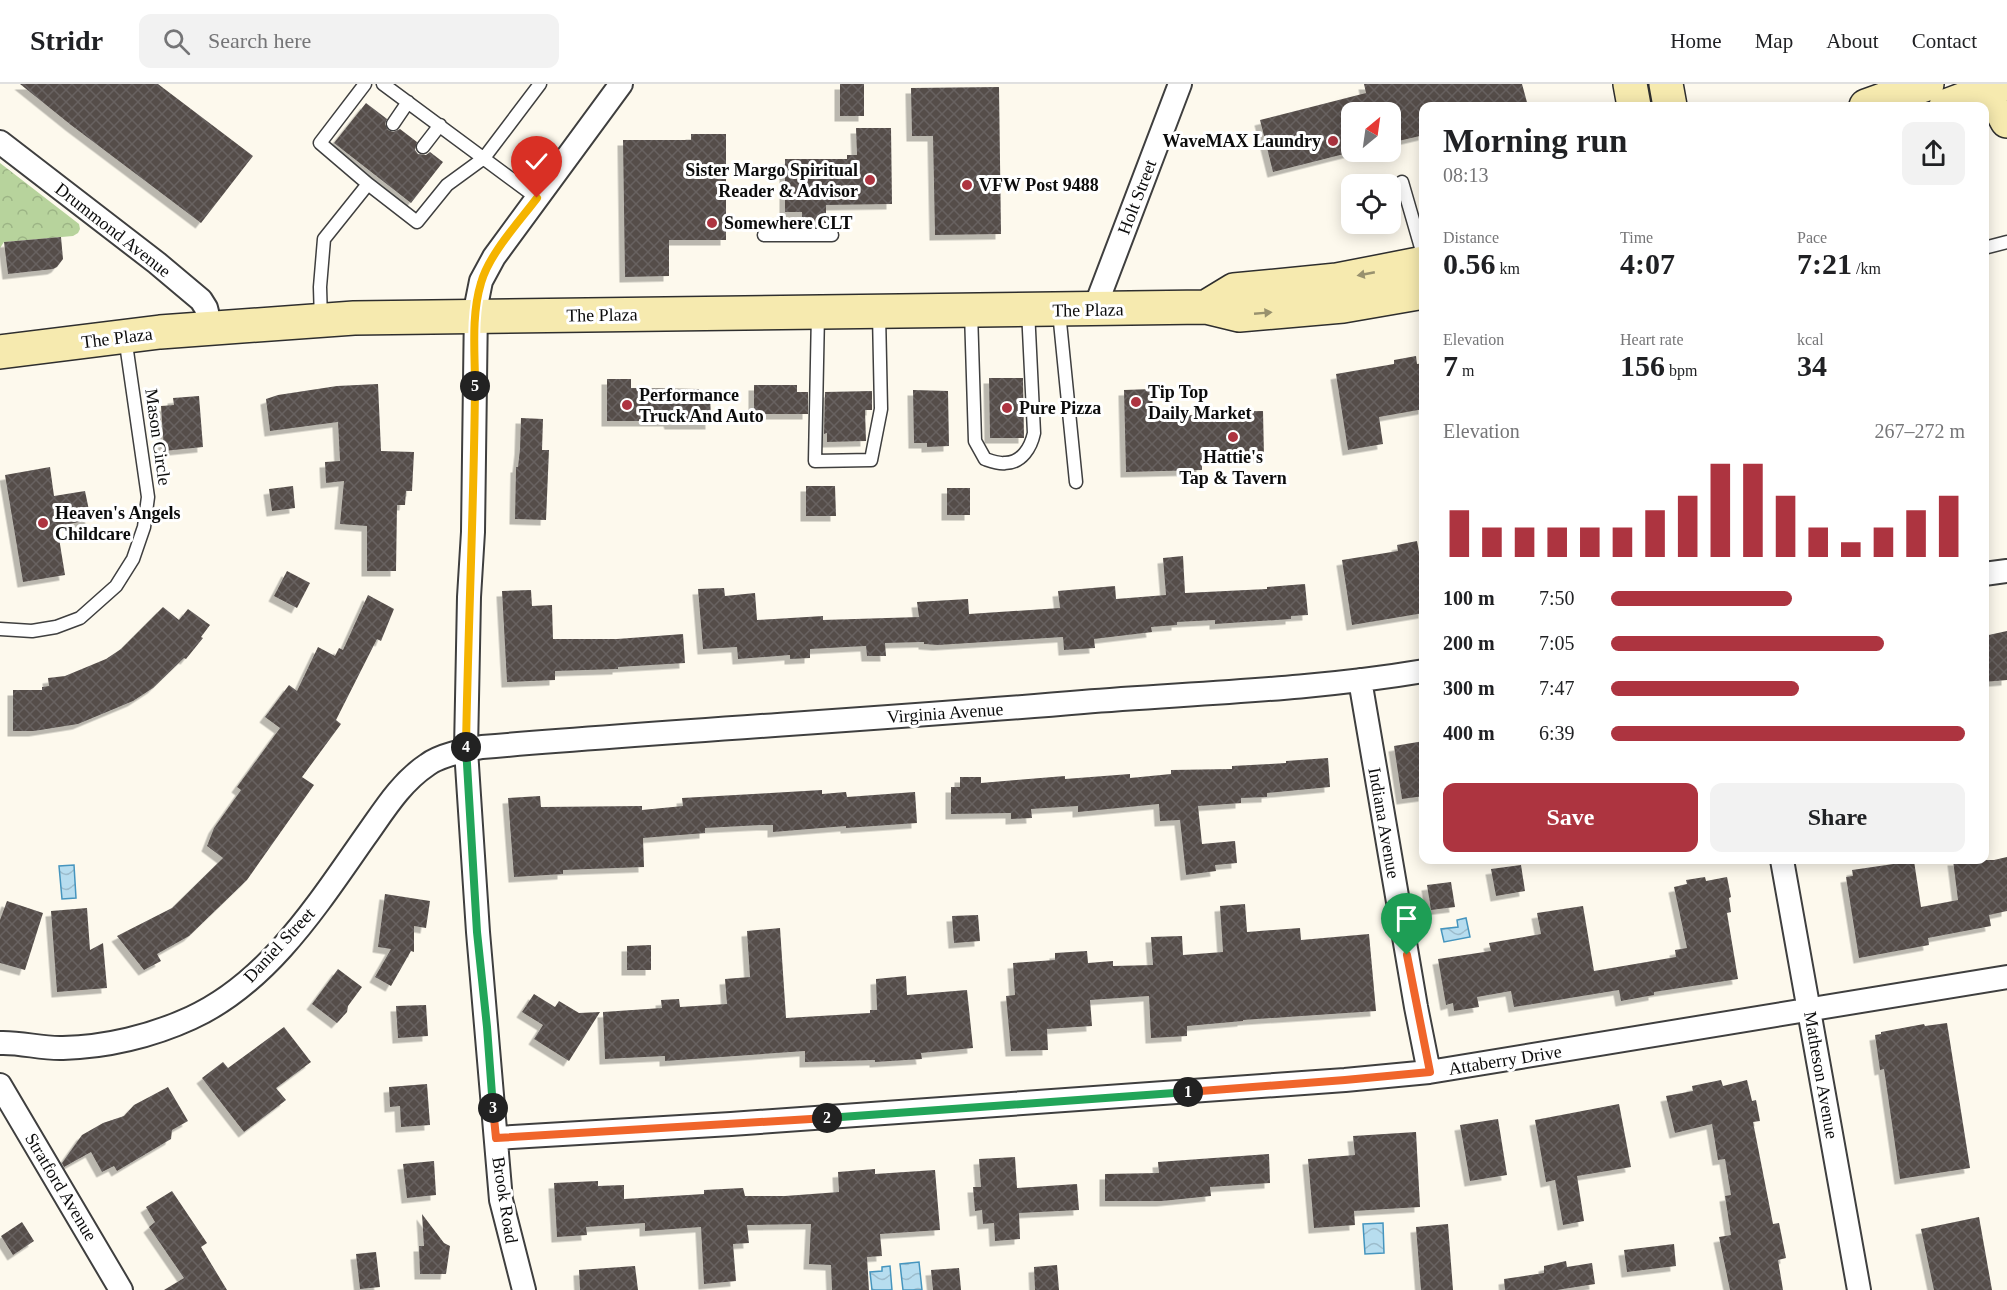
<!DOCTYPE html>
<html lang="en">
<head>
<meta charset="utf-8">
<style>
	:root { --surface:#fff; --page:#f2f2f2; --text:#202124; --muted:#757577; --line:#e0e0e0; --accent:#ad3440 }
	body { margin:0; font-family:Georgia,serif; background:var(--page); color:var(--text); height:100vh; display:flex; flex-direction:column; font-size:22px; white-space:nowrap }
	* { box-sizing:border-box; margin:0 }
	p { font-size:20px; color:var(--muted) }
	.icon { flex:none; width:33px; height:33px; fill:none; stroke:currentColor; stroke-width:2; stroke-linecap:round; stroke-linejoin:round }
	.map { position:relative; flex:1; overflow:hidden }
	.sheet { position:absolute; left:1419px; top:18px; width:570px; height:762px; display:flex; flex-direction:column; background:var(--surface); border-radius:12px; box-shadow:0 3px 15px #0003 }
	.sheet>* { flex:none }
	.needle { width:39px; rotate:29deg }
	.fabs { position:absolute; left:1341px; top:18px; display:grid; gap:12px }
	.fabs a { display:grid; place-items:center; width:60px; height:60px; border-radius:12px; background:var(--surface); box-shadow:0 3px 15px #0003; font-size:30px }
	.pin { position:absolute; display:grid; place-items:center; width:51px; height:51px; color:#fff; margin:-62px -26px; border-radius:50% 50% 50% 0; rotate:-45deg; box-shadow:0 0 6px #0007 }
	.pin .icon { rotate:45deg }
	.km { position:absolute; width:30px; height:30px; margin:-15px; border-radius:50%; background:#222; color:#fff; font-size:16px; line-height:30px; text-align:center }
	.round { display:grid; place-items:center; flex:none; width:63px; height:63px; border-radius:12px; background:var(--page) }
	.headline { display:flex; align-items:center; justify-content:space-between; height:102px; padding:0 24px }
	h1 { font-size:33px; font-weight:700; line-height:45px }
	.stats { display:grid; grid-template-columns:repeat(3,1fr); gap:9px; height:102px; padding:6px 24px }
	.stats div { display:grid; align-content:center }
	.stats b { font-size:30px; font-weight:700 }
	.stats small { font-size:16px; font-weight:400 }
	.stats p { font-size:16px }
	.chart { height:168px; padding:12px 24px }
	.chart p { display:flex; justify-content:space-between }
	.chart svg { width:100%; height:108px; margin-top:6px; stroke:var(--accent); stroke-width:6 }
	.primary-button { display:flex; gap:12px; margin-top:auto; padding:12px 24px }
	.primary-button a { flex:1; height:69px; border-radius:12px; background:var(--accent); color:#fff; font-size:24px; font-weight:700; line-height:69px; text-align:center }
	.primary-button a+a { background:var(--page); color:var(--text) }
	ul { padding:0 24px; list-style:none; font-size:20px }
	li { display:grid; grid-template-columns:96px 72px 1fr; align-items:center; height:45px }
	li i { height:15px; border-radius:8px; background:var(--accent) }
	header { display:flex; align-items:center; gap:36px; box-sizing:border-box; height:84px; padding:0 30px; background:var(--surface); border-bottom:2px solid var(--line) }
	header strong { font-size:28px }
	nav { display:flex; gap:33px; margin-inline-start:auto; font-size:21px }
	.search { width:420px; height:54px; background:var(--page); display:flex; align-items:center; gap:15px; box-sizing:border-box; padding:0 21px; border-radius:12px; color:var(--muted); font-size:22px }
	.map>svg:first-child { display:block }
	.forest { fill:url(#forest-crowns) }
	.water { fill:url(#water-waves); stroke:#4695be; stroke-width:1.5 }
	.building { fill:url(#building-cross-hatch); filter:url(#shadow) }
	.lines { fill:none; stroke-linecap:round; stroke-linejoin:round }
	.lane-casing { stroke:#3f3f3f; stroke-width:15 }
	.street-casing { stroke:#3f3f3f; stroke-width:26 }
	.secondary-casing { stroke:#2e2e2e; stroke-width:36 }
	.lane { stroke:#fff; stroke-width:12 }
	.street { stroke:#fff; stroke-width:22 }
	.secondary { stroke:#f6eaaf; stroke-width:33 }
	.oneway { fill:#98916e }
	.split-1-casing { stroke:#fff; stroke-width:12 }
	.split-2-casing { stroke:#fff; stroke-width:12 }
	.split-3-casing { stroke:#fff; stroke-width:12 }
	.split-4-casing { stroke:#fff; stroke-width:12 }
	.split-5-casing { stroke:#fff; stroke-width:12 }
	.split-6-casing { stroke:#fff; stroke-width:12 }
	.split-1 { stroke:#f0652b; stroke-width:8 }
	.split-2 { stroke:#22a559; stroke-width:8 }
	.split-3 { stroke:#f0652b; stroke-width:8 }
	.split-4 { stroke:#22a559; stroke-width:8 }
	.split-5 { stroke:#f5b400; stroke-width:8 }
	.split-6 { stroke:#f5b400; stroke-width:8 }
	.poi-dot { fill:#ad3440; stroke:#fff; stroke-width:2 }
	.labels { text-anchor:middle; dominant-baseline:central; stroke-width:6; stroke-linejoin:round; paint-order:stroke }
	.poi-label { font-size:18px; font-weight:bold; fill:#0c0c0c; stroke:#fff; text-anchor:start }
	.street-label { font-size:18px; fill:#0c0c0c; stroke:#fff }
</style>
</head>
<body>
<header>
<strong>Stridr</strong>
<div class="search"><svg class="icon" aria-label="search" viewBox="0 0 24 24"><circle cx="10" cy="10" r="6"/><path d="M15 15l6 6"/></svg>Search here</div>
<nav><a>Home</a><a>Map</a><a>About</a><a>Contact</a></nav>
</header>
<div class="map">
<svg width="2007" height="1206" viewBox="0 0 2007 1206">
	<defs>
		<pattern id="forest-crowns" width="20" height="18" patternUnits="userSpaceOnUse" patternTransform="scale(1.5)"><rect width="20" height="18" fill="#b7d39c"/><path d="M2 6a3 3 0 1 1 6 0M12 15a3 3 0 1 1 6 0" fill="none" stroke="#9cb485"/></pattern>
		<pattern id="water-waves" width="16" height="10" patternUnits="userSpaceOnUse" patternTransform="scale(1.5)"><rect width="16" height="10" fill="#b7ddef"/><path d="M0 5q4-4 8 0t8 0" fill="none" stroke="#9cbccc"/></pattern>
		<pattern id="building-cross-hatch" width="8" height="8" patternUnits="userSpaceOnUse" patternTransform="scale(1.5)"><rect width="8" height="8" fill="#544d4a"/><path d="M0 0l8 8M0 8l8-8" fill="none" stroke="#686260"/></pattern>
		<filter id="shadow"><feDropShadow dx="-5.5" dy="5.5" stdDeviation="0" flood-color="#0004"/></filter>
	</defs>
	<rect width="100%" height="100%" fill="#fdf9ed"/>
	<path class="forest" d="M0,79L79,140L80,145L78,149L73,152L4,158L0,164Z"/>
	<path class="water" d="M74,781L76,814L62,815L59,782Z
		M1466,834L1470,853L1444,858L1441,845L1458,843L1457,836Z
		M1383,1139L1384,1169L1365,1170L1363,1140Z
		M919,1178L922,1206H903L900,1180Z
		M890,1182L892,1206H872L870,1188L882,1187V1183Z"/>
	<path class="building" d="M20,0H158L253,72L201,139L71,41Z
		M840,0H864V32H840Z
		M1364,0H1522L1528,22H1424V51L1390,59V28H1352V68L1273,88L1260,36L1366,9Z
		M999,3L1001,150L935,151L933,52H912L911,4Z
		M366,19L387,35L385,40L388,46L393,48L400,45L417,58L415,66L418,70L426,71L430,68L443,78L411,119L334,59Z
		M856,44H891L892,120L826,121V139H802V128H785V75H847V71H857Z
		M691,50H726V156H669V192L625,193L623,56H691Z
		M61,153L63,175L57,183L53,185L8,190L4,158Z
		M1416,272L1417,280L1424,279V325L1379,333L1383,360L1348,366L1336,290L1394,280V276Z
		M989,294H1023L1024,354H990Z
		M607,295H631V304L699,305V309H710L711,340H670L669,337H607Z
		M378,300L381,367L414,368L412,407H406L405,421H397L396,487H367V442L340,440L344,397L326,399L325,378L340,377L338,338L270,347L266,315L278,311L337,302Z
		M754,301H797V308H808V330H754Z
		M1152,305L1153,332L1201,331V328L1263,327L1264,372L1202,374V386L1126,388L1124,306Z
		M913,306L948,307L949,362L927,363V359H914Z
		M872,307V326H865L866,357L827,358V349L824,350L825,308Z
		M199,312L203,363L164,367L161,322L174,321L173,314Z
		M521,334L543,335L542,366H549L546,436L515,435L516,383H518L520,365Z
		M50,383L54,412L85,407L91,436L57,442L65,491L23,498L5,391Z
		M293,402L295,424L272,427L269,405Z
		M806,402H835L836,432H806Z
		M947,404H970V431H947Z
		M1417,457L1419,468L1424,467V529L1352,541L1342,476L1398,467L1397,461Z
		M1183,472L1185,509L1267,505V503L1305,500L1308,531L1291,532V535L1215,540V536L1177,538V541L1151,543L1152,548L1094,555L1095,564L1064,566L1063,553L938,561L924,560V558L885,559L886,572H867L866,562L810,565V574L790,575V571L738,575L737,563L703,565L698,505L724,504L725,512L755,509L757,536L823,532V536L919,533L917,518L968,515L969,530L1060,524L1058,507L1115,502L1116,515L1166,511L1163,474Z
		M287,487L310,499L297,524L274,512Z
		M531,506L532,522L552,521L553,555H617L683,550L685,579L618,583V585L555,587V596L507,598L502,507Z
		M368,511L394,525L381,557L377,555L336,636L341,640L302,693L314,701L247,796L189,852L157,870L161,877L144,886L117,852L172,824L223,774L207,762L214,744L241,706L237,703L280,644L265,633L289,601L297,607L318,563L335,572L339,564L343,566Z
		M163,523L179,536L188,525L210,541L201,553L203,554L186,575L184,574L153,604L133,617L78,640L34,647H13V606H42V603L49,602L48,594L65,592L106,575L121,565Z
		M2007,547V596L1984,598V552Z
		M1424,657V712L1402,715L1394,662Z
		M1328,674L1330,703L1267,709V713L1241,714V719L1198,722L1202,760L1235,757L1237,779L1215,781L1216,787L1186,791L1180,736L1160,737L1159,720L1078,728V722L1031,725L1032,734L1011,735V729L951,730V703H960V693H981V699L1065,692V695L1130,690V694L1171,690V686L1232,685V682L1286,679V677Z
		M822,706V710L846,708L847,713L915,708L917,739L846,744V742L773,748V741H762L705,744V749L643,754L644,783L563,786V790L514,793L508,714L540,712L541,723L642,722V726L683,722L682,714Z
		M2007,773V827L1989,831L1991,842L1928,854L1929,861L1859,874L1846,793L1853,792L1852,786L1914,777L1921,823L1958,816L1953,776H1994Z
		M1521,781L1525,807L1496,812L1491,785Z
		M1705,793L1706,797L1727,793L1731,813L1729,814L1731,828L1727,829L1738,895L1654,908V911L1621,917L1619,906L1514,923L1511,907L1477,913L1479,923L1454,927L1453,919L1446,921L1438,875L1491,867L1489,859L1541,850L1537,829L1583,822L1594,887L1676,873L1675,866L1687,864L1674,803L1687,800L1686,796Z
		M1451,798L1455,823L1431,826L1427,801Z
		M385,810L430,817L426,844L414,842V868L411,867L391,902L375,893L391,865L378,863Z
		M7,817L43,829L25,886L0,879V836Z
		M1245,820L1247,848L1300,844L1301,856L1369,850L1376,927L1243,936V937L1187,942V952L1151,954L1149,912L1090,916L1092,942L1047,945L1048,966L1011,967L1006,912L1015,911L1013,879L1055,876V869L1087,867L1088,879L1113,877V882L1153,881L1151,853L1182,852L1183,871L1223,868L1220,822Z
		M87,824L90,866L103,859L107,904L57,908L51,827Z
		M978,831L980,857L954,859L952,832Z
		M780,844L786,934L870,929V926H877L876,895L906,892L907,911L967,906L973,964L921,969L922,975L875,978V976L805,978V967L665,977V972L605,975L603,928L662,924L661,916L679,915L680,923L727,920L725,895L750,893L747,847Z
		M651,861V886H627V862Z
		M338,885L362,903L348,922L347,928L337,939L312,920Z
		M534,910L555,923L559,917L579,929L600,928L569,977L534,955L543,941L522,928Z
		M426,921L428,952L398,954L396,922Z
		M1947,939L1970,1084L1900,1095L1884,985L1880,986L1875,951L1881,950V948L1924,940L1925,942Z
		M284,943L311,978L276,1004L286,1016L244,1048L202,994L223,978L228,984Z
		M1721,996L1723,1002L1747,996L1752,1017L1756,1016L1760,1037L1753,1038L1773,1140L1779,1139L1786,1174L1778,1176L1783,1206H1730L1719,1153L1731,1151L1725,1112L1731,1111L1725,1075L1718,1076L1712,1040L1675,1049L1666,1012L1693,1007L1692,1002Z
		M427,1000L430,1041L401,1043L400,1022L390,1023L389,1003Z
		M168,1003L188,1037L172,1046L171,1055L117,1087L114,1082L102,1088L91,1068L64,1083L62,1079L82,1051L103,1039L124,1032L134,1021Z
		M1619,1020L1631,1083L1577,1092L1584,1137L1563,1141L1555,1096L1546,1098L1535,1036Z
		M1498,1035L1507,1091L1470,1097L1460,1041Z
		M1416,1048L1420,1123L1354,1127L1355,1141L1314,1144L1308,1075L1355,1071L1353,1052Z
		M1269,1070L1270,1099L1210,1103L1211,1112L1162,1117H1105V1090L1159,1089L1158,1078Z
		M1015,1073L1017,1104L1077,1100L1079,1126L1019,1129L1020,1155L995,1157L994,1139L983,1140L982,1126L975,1127L973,1103H981L979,1075Z
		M434,1077L436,1111L407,1114L403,1080Z
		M875,1085V1090L935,1086L940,1146L880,1150L882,1172L867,1173L869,1206H832L831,1181L809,1180L811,1140L747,1141L749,1159L733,1160L736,1197L704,1200L701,1143L645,1147V1139L586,1143L587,1151L557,1153L554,1099L598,1097V1102L624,1101V1115L704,1110V1106L743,1104L745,1112H785L839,1108L838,1088Z
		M172,1107L207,1159L201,1163L227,1206H164L184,1194L149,1143L155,1138L146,1123Z
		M422,1130L444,1159L450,1162L446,1190H420L419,1162H424Z
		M1979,1133L1992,1206H1934L1921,1145Z
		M22,1138L34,1157L13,1171L1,1152Z
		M1448,1140L1453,1206H1421L1416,1143Z
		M1674,1160L1676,1182L1627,1188L1624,1166Z
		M376,1168L380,1203L360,1205L356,1170Z
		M1566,1177L1567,1183L1592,1179L1595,1200L1557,1206H1505L1504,1195L1544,1189V1182Z
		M1057,1181L1059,1206H1035L1034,1183Z
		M635,1182L638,1206H580L579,1186Z
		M959,1184L961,1206H933L931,1186Z"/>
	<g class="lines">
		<defs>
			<path id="lane" d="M365,0L320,59L368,100
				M383,0L537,114
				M393,40L408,18
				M423,63L440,41
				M1402,98L1424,174
				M764,151H832
				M1984,164L2007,158
				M971,228L975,357L985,375C991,377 999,380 1005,379C1022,379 1031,363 1034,349L1028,226
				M1059,228L1076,398
				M818,229L815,377L871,376L881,325L879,230
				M321,237L320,203L324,155L368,100L417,138L447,101L484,74L540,0
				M0,545L32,547L56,543L80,534L116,502L133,475L144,443L148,413L125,253"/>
			<path id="street" d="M0,58L157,179L201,216L206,224L211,244
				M1094,226L1180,0
				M1984,490L2007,487
				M1360,596L1416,923L1429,988
				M1782,776L1859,1206
				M0,959C21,958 42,965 63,964C106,963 152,952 191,934C268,899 318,820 365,753C383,728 400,699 427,681C440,671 466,666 482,663C683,646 883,635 1083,618C1197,609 1311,606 1424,587
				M0,1001L121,1206
				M496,1054L731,1040L1345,996L1429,988L2007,893
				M524,1206L501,1116L478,848L466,666L469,513L473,448L476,222L481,197L494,173L621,0"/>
			<path id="secondary" d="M1630,0L1634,22
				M1666,0L1670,22
				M1990,5L2007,37
				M1866,22L1927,0
				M1946,22L2004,0
				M1206,223L1234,206L1337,196L1424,179
				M0,268L160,248L354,234L1206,223L1239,231L1343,222L1424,208"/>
		</defs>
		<use href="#lane" class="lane-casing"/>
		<use href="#street" class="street-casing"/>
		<use href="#secondary" class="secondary-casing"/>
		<use href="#lane" class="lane"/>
		<use href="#street" class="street"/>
		<use href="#secondary" class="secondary"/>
	</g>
	<defs><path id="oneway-solid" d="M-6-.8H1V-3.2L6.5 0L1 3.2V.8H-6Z" transform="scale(1.5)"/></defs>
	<g class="oneway">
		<use href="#oneway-solid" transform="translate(1366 190) rotate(169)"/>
		<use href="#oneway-solid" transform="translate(1263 229) rotate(-5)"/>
	</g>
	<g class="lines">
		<defs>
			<path id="split-1" d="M1188,1008L1345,996L1430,988L1407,871"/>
			<path id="split-2" d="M827,1034L1188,1008"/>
			<path id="split-3" d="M493,1024L496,1054L827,1034"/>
			<path id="split-4" d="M466,663L477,848L487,943L493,1024"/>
			<path id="split-5" d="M466,663C468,543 474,422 475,302"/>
			<path id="split-6" d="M475,302C475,268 471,232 481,199C489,170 519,138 537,114"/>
		</defs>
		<use href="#split-1" class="split-1-casing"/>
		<use href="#split-2" class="split-2-casing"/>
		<use href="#split-3" class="split-3-casing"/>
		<use href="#split-4" class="split-4-casing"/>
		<use href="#split-5" class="split-5-casing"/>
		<use href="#split-6" class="split-6-casing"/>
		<use href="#split-1" class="split-1"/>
		<use href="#split-2" class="split-2"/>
		<use href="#split-3" class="split-3"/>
		<use href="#split-4" class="split-4"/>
		<use href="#split-5" class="split-5"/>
		<use href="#split-6" class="split-6"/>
	</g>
	<g class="poi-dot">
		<circle cx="1333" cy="57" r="6"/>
		<circle cx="870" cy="96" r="6"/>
		<circle cx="967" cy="101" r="6"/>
		<circle cx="712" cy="139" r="6"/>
		<circle cx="1136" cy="318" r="6"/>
		<circle cx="627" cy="321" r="6"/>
		<circle cx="1007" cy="324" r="6"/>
		<circle cx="1233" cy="353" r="6"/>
		<circle cx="43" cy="439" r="6"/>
	</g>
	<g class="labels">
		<g class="poi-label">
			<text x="1321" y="57" text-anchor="end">WaveMAX Laundry</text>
			<text x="858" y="86" text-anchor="end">Sister Margo Spiritual<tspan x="858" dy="21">Reader &amp; Advisor</tspan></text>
			<text x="979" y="101">VFW Post 9488</text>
			<text x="724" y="139">Somewhere CLT</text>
			<text x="1148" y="308">Tip Top<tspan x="1148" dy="21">Daily Market</tspan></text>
			<text x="639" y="311">Performance<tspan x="639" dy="21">Truck And Auto</tspan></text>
			<text x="1019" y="324">Pure Pizza</text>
			<text x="1233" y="373" text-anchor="middle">Hattie's<tspan x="1233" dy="21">Tap &amp; Tavern</tspan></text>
			<text x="55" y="429">Heaven's Angels<tspan x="55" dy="21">Childcare</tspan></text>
		</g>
		<g class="street-label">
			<text transform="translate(1137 113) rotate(-69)">Holt Street</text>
			<text transform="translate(113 146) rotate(38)">Drummond Avenue</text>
			<text transform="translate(1088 226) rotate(-1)">The Plaza</text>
			<text transform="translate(602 231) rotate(-1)">The Plaza</text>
			<text transform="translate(117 254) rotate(-7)">The Plaza</text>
			<text transform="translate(158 353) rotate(82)">Mason Circle</text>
			<text transform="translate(945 629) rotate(-4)">Virginia Avenue</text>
			<text transform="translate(1384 739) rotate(80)">Indiana Avenue</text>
			<text transform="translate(279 861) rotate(-47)">Daniel Street</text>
			<text transform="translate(1505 976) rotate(-9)">Attaberry Drive</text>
			<text transform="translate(1821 991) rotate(80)">Matheson Avenue</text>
			<text transform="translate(61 1103) rotate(59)">Stratford Avenue</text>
			<text transform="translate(505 1116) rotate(81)">Brook Road</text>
		</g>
	</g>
</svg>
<div class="fabs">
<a><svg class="needle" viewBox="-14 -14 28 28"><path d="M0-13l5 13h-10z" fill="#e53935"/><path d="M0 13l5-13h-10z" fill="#757577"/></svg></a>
<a><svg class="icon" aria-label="locate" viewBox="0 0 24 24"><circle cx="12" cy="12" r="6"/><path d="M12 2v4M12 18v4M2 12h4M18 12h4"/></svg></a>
</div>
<div class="pin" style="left:1407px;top:871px;background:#1e9e55"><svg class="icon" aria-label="arrive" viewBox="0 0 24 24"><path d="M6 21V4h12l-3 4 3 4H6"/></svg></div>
<div class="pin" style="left:537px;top:114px;background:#d93025"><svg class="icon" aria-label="check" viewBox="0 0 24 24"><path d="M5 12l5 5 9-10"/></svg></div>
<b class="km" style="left:1188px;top:1008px">1</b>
<b class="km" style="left:827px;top:1034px">2</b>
<b class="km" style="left:493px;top:1024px">3</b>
<b class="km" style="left:466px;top:663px">4</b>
<b class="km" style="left:475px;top:302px">5</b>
<section class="sheet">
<div class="headline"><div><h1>Morning run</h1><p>08:13</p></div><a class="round"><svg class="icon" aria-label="share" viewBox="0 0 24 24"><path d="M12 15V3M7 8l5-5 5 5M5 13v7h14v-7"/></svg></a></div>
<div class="stats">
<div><p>Distance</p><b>0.56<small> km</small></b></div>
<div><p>Time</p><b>4:07</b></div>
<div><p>Pace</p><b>7:21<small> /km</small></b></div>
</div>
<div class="stats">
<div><p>Elevation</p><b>7<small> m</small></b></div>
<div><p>Heart rate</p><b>156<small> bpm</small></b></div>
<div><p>kcal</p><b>34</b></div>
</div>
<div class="chart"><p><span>Elevation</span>267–272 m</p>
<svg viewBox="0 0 160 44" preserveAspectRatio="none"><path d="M5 44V25M15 44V32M25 44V32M35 44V32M45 44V32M55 44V32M65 44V25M75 44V19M85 44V6M95 44V6M105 44V19M115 44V32M125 44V38M135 44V32M145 44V25M155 44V19"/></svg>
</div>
<ul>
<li><b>100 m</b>7:50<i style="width:51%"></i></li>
<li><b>200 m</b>7:05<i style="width:77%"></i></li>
<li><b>300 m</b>7:47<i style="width:53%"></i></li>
<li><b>400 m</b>6:39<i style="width:100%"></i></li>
</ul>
<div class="primary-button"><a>Save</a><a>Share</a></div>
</section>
</div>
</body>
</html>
